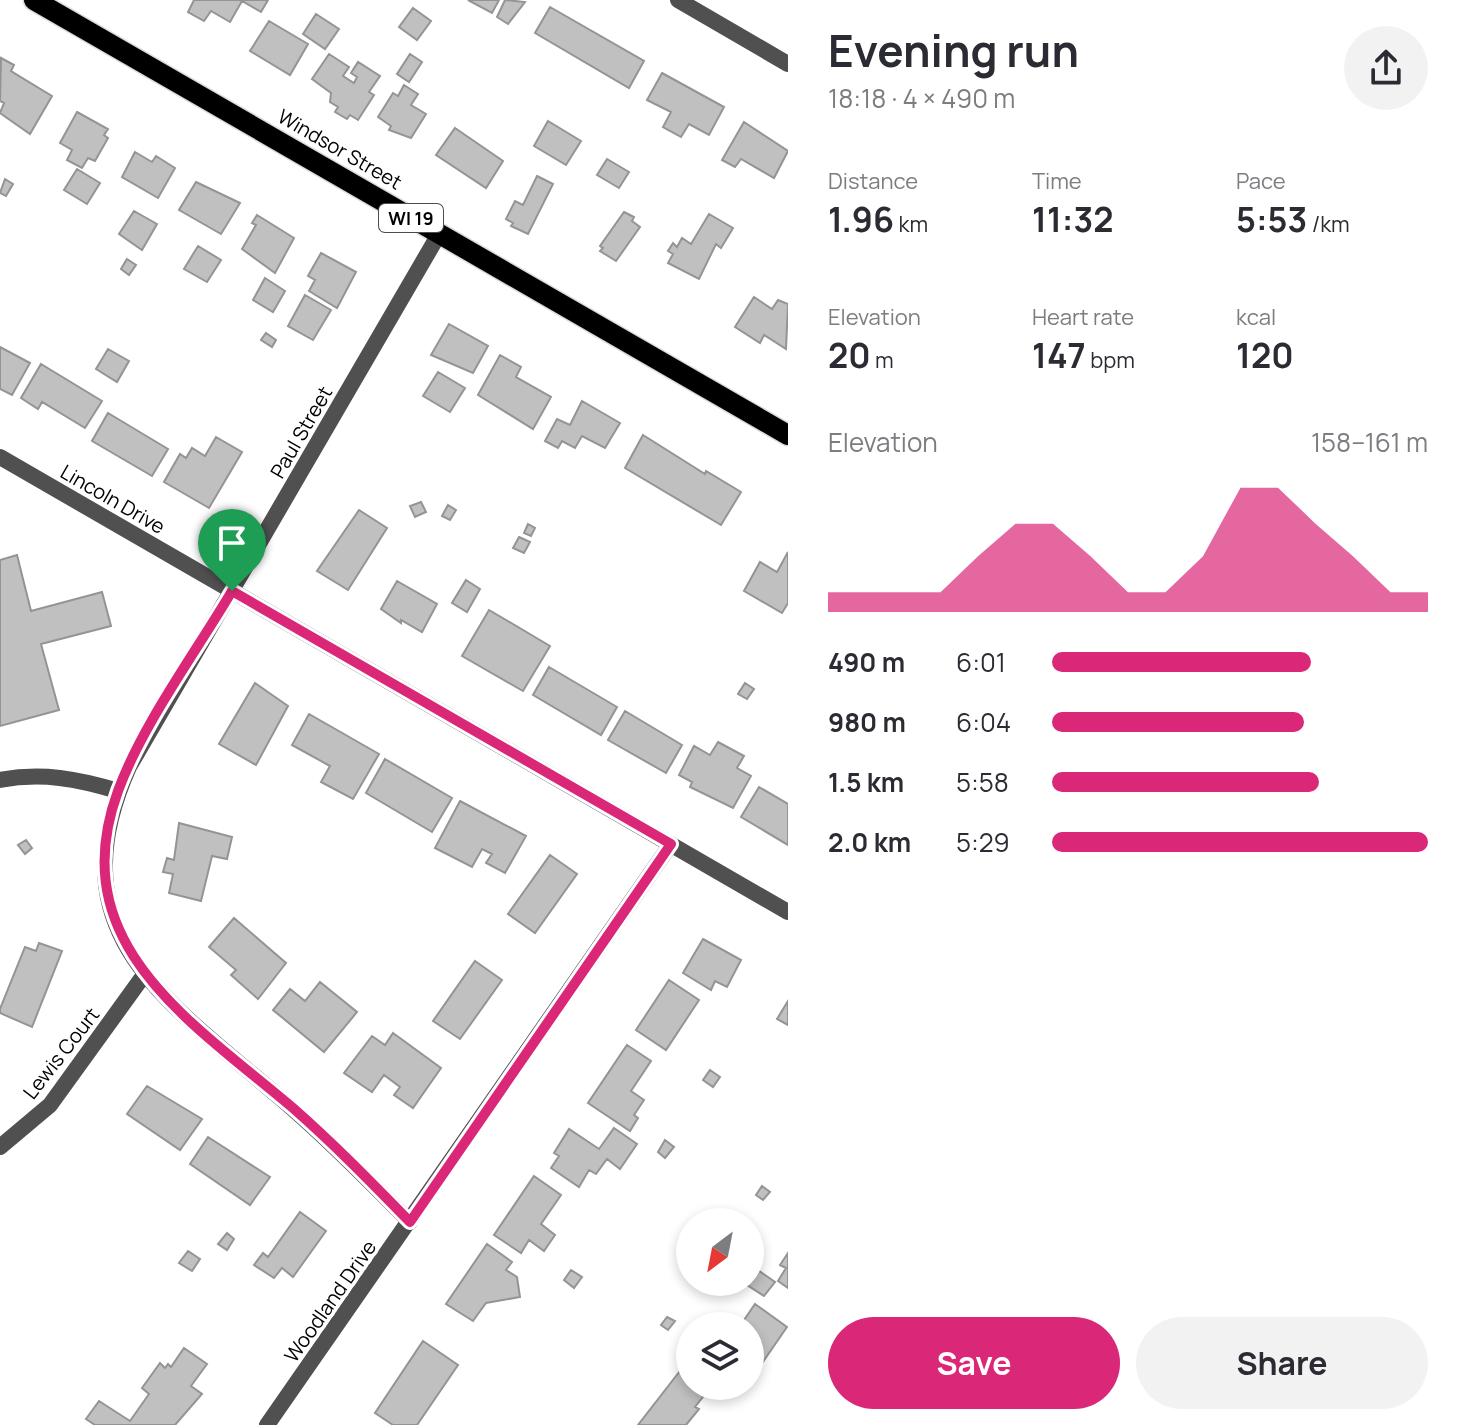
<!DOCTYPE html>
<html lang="en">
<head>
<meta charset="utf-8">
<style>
	:root { --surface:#fff; --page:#f2f2f3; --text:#2b2b33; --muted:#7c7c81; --accent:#db2777 }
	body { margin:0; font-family:Manrope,sans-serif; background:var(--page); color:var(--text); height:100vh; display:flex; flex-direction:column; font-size:30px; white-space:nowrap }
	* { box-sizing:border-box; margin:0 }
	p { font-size:26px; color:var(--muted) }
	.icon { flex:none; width:44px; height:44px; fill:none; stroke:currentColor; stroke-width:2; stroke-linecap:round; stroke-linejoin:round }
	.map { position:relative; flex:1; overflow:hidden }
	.sheet { display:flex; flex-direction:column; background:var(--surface); width:680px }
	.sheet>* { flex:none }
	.needle { width:52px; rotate:212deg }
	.tools { position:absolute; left:676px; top:1208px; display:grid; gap:16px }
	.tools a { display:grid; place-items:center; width:88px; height:88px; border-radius:50%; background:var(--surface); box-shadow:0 4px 12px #0003; font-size:40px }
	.pin { position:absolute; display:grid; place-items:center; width:68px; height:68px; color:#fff; margin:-82px -34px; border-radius:50% 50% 50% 0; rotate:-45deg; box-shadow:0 0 8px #0007 }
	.pin .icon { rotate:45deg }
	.round { display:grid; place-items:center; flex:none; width:84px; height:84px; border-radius:42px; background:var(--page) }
	.head { display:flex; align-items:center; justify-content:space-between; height:136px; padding:0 40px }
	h1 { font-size:44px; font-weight:700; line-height:60px }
	.figures { display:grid; grid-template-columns:repeat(3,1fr); gap:12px; height:136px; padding:8px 40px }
	.figures div { display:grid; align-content:center }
	.figures b { font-size:34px; font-weight:700 }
	.figures small { font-size:22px; font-weight:400 }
	.figures p { font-size:22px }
	.chart { height:224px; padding:16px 40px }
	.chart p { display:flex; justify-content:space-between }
	.chart svg { width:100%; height:144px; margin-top:8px; fill:var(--accent); opacity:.7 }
	.action { display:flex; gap:16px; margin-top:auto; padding:16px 40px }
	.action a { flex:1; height:92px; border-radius:48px; background:var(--accent); color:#fff; font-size:32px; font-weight:700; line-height:92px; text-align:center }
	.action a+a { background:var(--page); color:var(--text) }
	ul { padding:0 40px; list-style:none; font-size:26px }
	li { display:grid; grid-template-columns:128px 96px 1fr; align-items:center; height:60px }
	li i { height:20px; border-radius:10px; background:var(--accent) }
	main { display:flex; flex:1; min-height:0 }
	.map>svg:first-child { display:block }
	.building { fill:#c0c0c0; stroke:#949494; stroke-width:2 }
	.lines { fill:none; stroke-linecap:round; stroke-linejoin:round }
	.primary-casing { stroke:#dbdbdb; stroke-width:23 }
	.street { stroke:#505050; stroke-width:16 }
	.primary { stroke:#000; stroke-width:20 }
	.route-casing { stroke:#fff; stroke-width:16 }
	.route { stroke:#db2777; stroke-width:10 }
	.labels { text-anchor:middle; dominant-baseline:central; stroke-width:7; stroke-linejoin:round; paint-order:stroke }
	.shield { fill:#fff; stroke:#4c4c4c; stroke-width:2 }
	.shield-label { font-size:18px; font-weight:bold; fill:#000 }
	.street-label { font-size:20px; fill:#000; stroke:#fff }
</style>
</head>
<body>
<main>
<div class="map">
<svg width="788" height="1425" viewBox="0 0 788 1425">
	<rect width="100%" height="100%" fill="#fff"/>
	<path class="building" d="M194,0H268L261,12L242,1L230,22L211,11L204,21L188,12Z
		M468,0H499L492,13Z
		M505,0L525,2L508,24L497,17Z
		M550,7L644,61L629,88L535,33Z
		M413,8L431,21L417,40L399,27Z
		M316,14L339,29L325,49L303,34Z
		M269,21L308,44L290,75L250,51Z
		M329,54L349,67L343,76L354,83L357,77L351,73L358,62L380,76L369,92L374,95L358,120L350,115L347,119L335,112L338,107L330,102L331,93L312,79Z
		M410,54L422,62L409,82L397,74Z
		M1,58L14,65L11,71L52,96L30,134L0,113L4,103L0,101Z
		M662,73L724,107L709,135L689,124L681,137L663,127L671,112L647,100Z
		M404,85L418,94L411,105L426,114L411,138L389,130L391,126L378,117L393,93L398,96Z
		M77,112L108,129L104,135L108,138L95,161L88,158L82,168L67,160L72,150L60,143Z
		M548,121L581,141L566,165L534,146Z
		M744,122L788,151L774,178L741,159L735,167L722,160Z
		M455,128L503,161L486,188L436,155Z
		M135,152L152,162L156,156L175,168L158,198L122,177Z
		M607,159L629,172L619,188L597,175Z
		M77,169L100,183L87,204L64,190Z
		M537,176L553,184L528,234L511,226L513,223L506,219L515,201L523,205Z
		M5,179L13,184L6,196L0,193Z
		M196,182L240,203L221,234L179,210Z
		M134,211L157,224L142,250L119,234Z
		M624,212L634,217L632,221L640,227L616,261L600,251L603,248L600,246Z
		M709,214L733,228L721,248L716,244L699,279L668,263L673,254L668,251L673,243L677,247L682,238L691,244Z
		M257,215L294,238L275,273L242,249L256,225L252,223Z
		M198,246L221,260L207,282L184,269Z
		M321,253L356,272L337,308L309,291L315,280L308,276Z
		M127,259L136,265L129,275L121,269Z
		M265,278L285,291L273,312L253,300Z
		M305,295L331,310L313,340L288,326Z
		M754,297L772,309L778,300L788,304L786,349L764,335L760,343L735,327Z
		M449,324L488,346L473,373L431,355Z
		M266,333L276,340L272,347L261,340Z
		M0,347L30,363L12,395L0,389Z
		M108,349L129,361L117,382L96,369Z
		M500,355L521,367L516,377L551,397L533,429L478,395Z
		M41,364L102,401L85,428L42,402L38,409L21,398Z
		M438,372L465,388L450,412L423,396Z
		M582,401L620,423L605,448L582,436L575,448L562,441L558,448L545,441L557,419L570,425Z
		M108,413L168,449L152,476L92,441Z
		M643,435L705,474L706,471L741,492L721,525L625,468Z
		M216,437L242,452L209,508L164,482L180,454L186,458L192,448L205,456Z
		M421,502L426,512L415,517L410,506Z
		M448,505L456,510L450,520L442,516Z
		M359,510L387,528L348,590L317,571Z
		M528,524L535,528L531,536L524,533Z
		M519,537L530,542L524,553L513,548Z
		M788,552V603L782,613L744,591L760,562L777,572Z
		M17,555L31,611L102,592L111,626L41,644L59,710L0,726V560Z
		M466,580L480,589L467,612L452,603Z
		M397,581L437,604L422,632L401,620V623L381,609Z
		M489,610L550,646L523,691L462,656Z
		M549,667L617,707L601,735L533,695Z
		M255,683L288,706L256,765L219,744Z
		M745,683L754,689L747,699L738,694Z
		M625,711L682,745L666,773L608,740Z
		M309,714L379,754L353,799L321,782L330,766L292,745Z
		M718,742L744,756L737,768L751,776L733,808L690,787L692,782L679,775L694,746L710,755Z
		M385,759L452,798L432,832L366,793Z
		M759,787L788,804V845L741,817Z
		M460,801L526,836L505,873L486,863L492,854L482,849L472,867L435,848Z
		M179,823L232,837L227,859L212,856L201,901L169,893L173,874L163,872L167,858L174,860Z
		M26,840L32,848L25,854L18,845Z
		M550,855L577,874L535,933L508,914Z
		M234,918L286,963L258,999L231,975L236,970L209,947Z
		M703,939L741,960L727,987L715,981L711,990L683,973Z
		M39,943L62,951L32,1027L0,1013V1009L25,947L36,951Z
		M475,961L502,980L460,1039L433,1021Z
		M669,980L699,1000L666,1050L636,1030Z
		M320,982L357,1012L324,1052L273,1010L290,989L305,1001Z
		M788,1001V1025L777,1019Z
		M393,1033L441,1068L413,1108L394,1095L400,1087L384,1075L372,1092L344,1073L372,1036L385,1045Z
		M627,1045L651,1061L631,1091L644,1100L634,1115L638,1118L630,1131L588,1103Z
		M710,1070L720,1077L713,1087L703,1080Z
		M147,1086L202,1119L180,1150L127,1114Z
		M614,1128L637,1144L620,1169L607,1159L596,1174L589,1170L579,1187L551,1168L559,1156L554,1153L569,1129L599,1149Z
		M208,1137L270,1177L250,1205L190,1164Z
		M665,1140L674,1147L665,1158L658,1152Z
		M534,1176L561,1195L541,1224L555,1235L544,1251L529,1240L521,1253L494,1235Z
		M762,1186L770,1192L763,1200L756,1195Z
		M300,1212L326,1231L293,1277L282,1268L274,1278L254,1265L263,1253L268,1257Z
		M227,1233L234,1239L227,1250L218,1244Z
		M487,1244L512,1262L506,1270L517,1277L520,1297L486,1303L473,1321L446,1304Z
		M188,1251L200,1259L192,1271L179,1263Z
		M788,1253V1288L778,1281L786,1268L780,1265Z
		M755,1268L775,1282L764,1296L744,1283L750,1282Z
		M571,1270L582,1277L574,1288L564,1280Z
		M755,1304L787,1327L758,1369L750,1365V1326H740Z
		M667,1317L675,1321L668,1330L661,1325Z
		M423,1341L458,1365L417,1425H393L375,1413Z
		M184,1348L207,1364L191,1386L202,1394L175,1425H95L86,1419L99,1401L130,1421L149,1394L142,1388L160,1363L165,1368L168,1364L171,1367Z
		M683,1367L690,1372V1386L710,1388L695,1407L699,1409L686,1425H638Z"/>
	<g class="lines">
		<defs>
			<path id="primary" d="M34,0L788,435"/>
		</defs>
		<use href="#primary" class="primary-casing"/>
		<path class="street" d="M678,0L788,64
			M0,457L788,912
			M0,780C42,772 78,779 118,791
			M0,1147L50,1105L144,975
			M410,1222C367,1179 325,1136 278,1096C165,999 55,933 129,767L439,234
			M267,1425L671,844"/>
		<use href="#primary" class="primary"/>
	</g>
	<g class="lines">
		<defs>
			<path id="route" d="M232,591L671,844L410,1222C372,1183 334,1144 293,1108C192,1022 62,944 118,791C142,725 196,652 232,591Z"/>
		</defs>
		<use href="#route" class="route-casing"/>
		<use href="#route" class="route"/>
	</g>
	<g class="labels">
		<rect class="shield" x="379" y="204" width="64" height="28" rx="6"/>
		<g class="shield-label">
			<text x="411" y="218">WI 19</text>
		</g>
		<g class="street-label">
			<text transform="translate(340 149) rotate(30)">Windsor Street</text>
			<text transform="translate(301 432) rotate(-60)">Paul Street</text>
			<text transform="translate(113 499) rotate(30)">Lincoln Drive</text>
			<text transform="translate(61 1053) rotate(-52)">Lewis Court</text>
			<text transform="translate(330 1301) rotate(-55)">Woodland Drive</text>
		</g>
	</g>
</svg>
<div class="tools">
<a><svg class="needle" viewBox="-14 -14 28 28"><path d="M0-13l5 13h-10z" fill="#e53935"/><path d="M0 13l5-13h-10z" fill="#7c7c81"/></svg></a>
<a><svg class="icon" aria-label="layers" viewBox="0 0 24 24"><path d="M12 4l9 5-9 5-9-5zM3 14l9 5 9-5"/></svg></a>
</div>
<div class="pin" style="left:232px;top:591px;background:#1e9e55"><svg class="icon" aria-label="arrive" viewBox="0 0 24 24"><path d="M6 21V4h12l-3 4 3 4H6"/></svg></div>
</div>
<section class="sheet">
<div class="head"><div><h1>Evening run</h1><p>18:18 · 4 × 490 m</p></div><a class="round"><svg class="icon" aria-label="share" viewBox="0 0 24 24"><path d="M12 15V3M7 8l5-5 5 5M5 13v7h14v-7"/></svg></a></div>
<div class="figures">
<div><p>Distance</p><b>1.96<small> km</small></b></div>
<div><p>Time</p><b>11:32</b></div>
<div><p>Pace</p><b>5:53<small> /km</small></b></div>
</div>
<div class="figures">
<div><p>Elevation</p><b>20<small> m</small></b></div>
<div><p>Heart rate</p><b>147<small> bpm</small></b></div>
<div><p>kcal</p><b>120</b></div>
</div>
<div class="chart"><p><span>Elevation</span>158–161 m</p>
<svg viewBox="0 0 160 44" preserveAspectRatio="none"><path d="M0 44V38L10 38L20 38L30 38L40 27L50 17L60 17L70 27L80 38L90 38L100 27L110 6L120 6L130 17L140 27L150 38L160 38V44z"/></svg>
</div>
<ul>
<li><b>490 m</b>6:01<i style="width:69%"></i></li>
<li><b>980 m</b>6:04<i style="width:67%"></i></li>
<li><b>1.5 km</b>5:58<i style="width:71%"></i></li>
<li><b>2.0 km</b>5:29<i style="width:100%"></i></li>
</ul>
<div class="action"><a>Save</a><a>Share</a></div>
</section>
</main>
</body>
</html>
